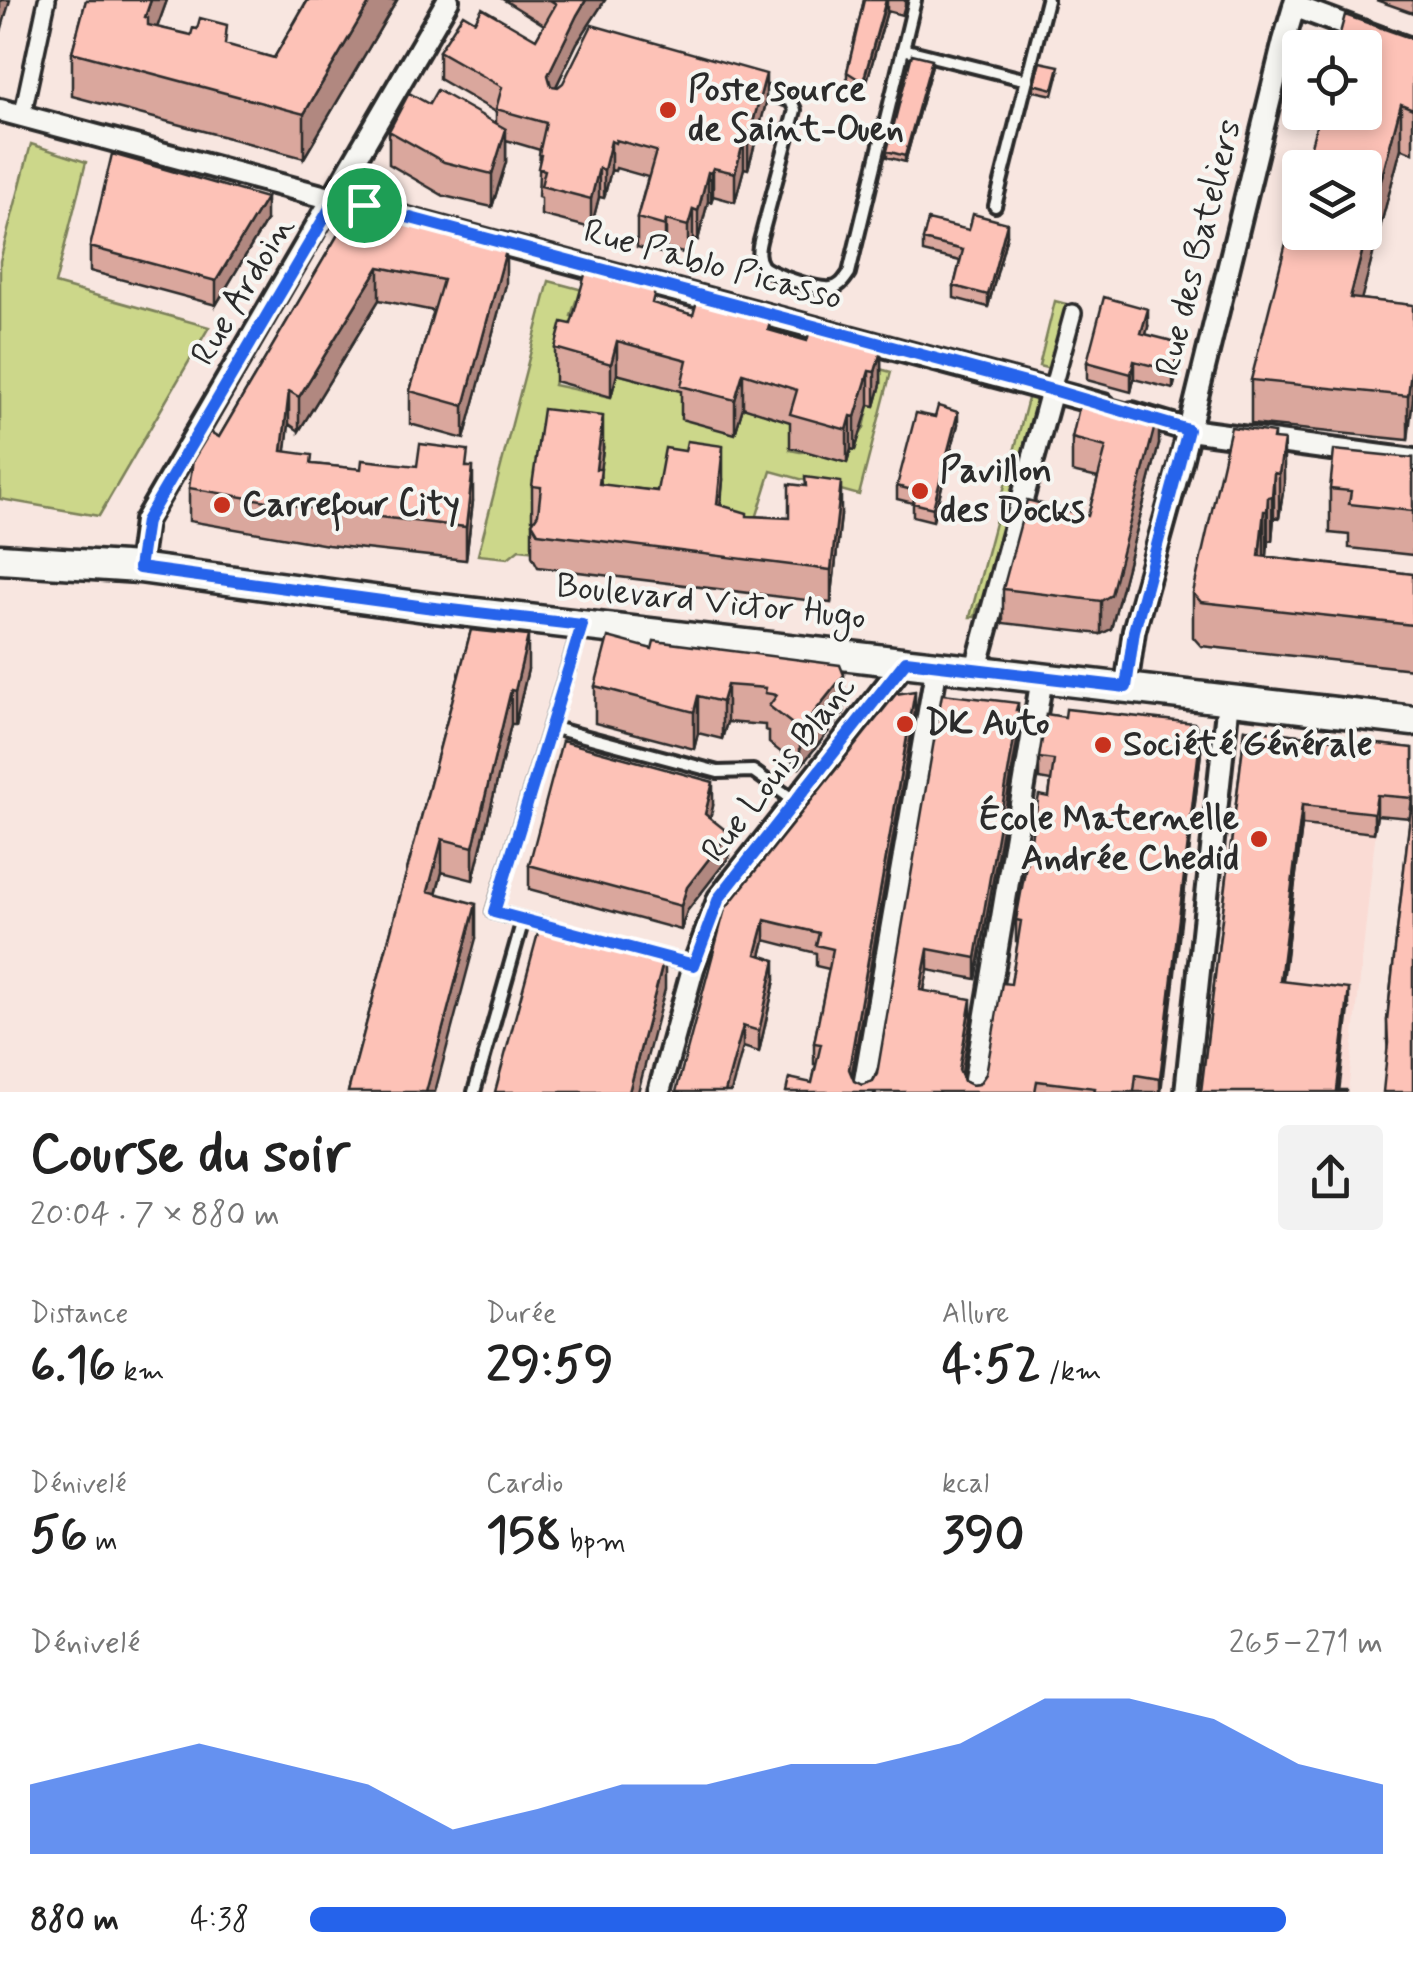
<!DOCTYPE html>
<html lang="fr">
<head>
<meta charset="utf-8">
<style>
	:root { --surface:#fff; --page:#f2f2f2; --text:#222; --muted:#767676; --accent:#2563eb }
	body { margin:0; font-family:Mynerve,sans-serif; background:var(--page); color:var(--text); height:100vh; display:flex; flex-direction:column; font-size:38px; white-space:nowrap }
	* { box-sizing:border-box; margin:0 }
	p { font-size:32px; color:var(--muted) }
	.icon { flex:none; width:55px; height:55px; fill:none; stroke:currentColor; stroke-width:2; stroke-linecap:round; stroke-linejoin:round }
	.map { position:relative; height:1092px; overflow:hidden }
	.details { display:flex; flex-direction:column; background:var(--surface); flex:1 }
	.details>* { flex:none }
	.controls { position:absolute; left:1282px; top:30px; display:grid; gap:20px }
	.controls a { display:grid; place-items:center; width:100px; height:100px; border-radius:10px; background:var(--surface); box-shadow:0 5px 15px #0003; font-size:50px }
	.pin { position:absolute; display:grid; place-items:center; width:85px; height:85px; color:#fff; margin:-42px; border:5px solid #fff; border-radius:50%; box-shadow:0 2px 10px #0007 }
	.round { display:grid; place-items:center; flex:none; width:105px; height:105px; border-radius:10px; background:var(--page) }
	.summary { display:flex; align-items:center; justify-content:space-between; height:170px; padding:0 30px }
	h1 { font-size:55px; font-weight:800; line-height:75px }
	.stats { display:grid; grid-template-columns:repeat(3,1fr); gap:15px; height:170px; padding:10px 30px }
	.stats div { display:grid; align-content:center }
	.stats b { font-size:50px; font-weight:800 }
	.stats small { font-size:28px; font-weight:400 }
	.stats p { font-size:28px }
	.chart { height:280px; padding:20px 30px }
	.chart p { display:flex; justify-content:space-between }
	.chart svg { width:100%; height:180px; margin-top:10px; fill:var(--accent); opacity:.7 }
	ul { padding:0 30px; list-style:none; font-size:32px }
	li { display:grid; grid-template-columns:160px 120px 1fr; align-items:center; height:75px }
	li i { height:25px; border-radius:12px; background:var(--accent) }
	.map>svg:first-child { display:block }
	.built { fill:#fadbd4 }
	.green { fill:#ccd78a; stroke:#7c815a; stroke-width:2.5; fill-rule:evenodd }
	.lines { fill:none; stroke-linecap:round; stroke-linejoin:round }
	.service-casing { stroke:#2b2b2b; stroke-width:18 }
	.pedestrian-casing { stroke:#2b2b2b; stroke-width:22 }
	.minor-casing { stroke:#2b2b2b; stroke-width:28 }
	.secondary-casing { stroke:#2b2b2b; stroke-width:35 }
	.service { stroke:#f6f6f2; stroke-width:10 }
	.pedestrian { stroke:#f6f6f2; stroke-width:15 }
	.minor { stroke:#f6f6f2; stroke-width:20 }
	.secondary { stroke:#f6f6f2; stroke-width:28 }
	.wall { fill:#daa79d; stroke:#2b2b2b; stroke-width:2.5 }
	.shaded-wall { fill:#b18880; stroke:#2b2b2b; stroke-width:2.5 }
	.building { fill:#fdc2b7; stroke:#2b2b2b; stroke-width:2.5 }
	.route-casing { stroke:#fff; stroke-width:20 }
	.route { stroke:#2563eb; stroke-width:12 }
	.poi-dot { fill:#c8321e; stroke:#f6f6f2; stroke-width:4 }
	.labels { text-anchor:middle; dominant-baseline:central; stroke-width:8; stroke-linejoin:round; paint-order:stroke }
	.poi-label { font-size:35px; font-weight:bold; fill:#2b2b2b; stroke:#f6f6f2; text-anchor:start }
	.street-label { font-size:35px; fill:#2b2b2b; stroke:#f6f6f2 }
</style>
</head>
<body>
<div class="map">
<svg width="1413" height="1092" viewBox="0 0 1413 1092">
	<rect width="100%" height="100%" fill="#f8e6e0"/>
	<filter id="ink" filterUnits="userSpaceOnUse"><feTurbulence type="fractalNoise" baseFrequency=".01" numOctaves="2"/><feDisplacementMap in="SourceGraphic" scale="20" xChannelSelector="R" yChannelSelector="G"/><feConvolveMatrix kernelMatrix="1 2 1 2 8 2 1 2 1" color-interpolation-filters="sRGB"/></filter>
	<g filter="url(#ink)">
		<path class="built" d="M1245,749L1378,810L1348,1092H1247Z"/>
		<path class="green" d="M31,144L86,162L55,284L209,327L99,516L0,499V261Z
			M549,281L891,372L859,495L771,471L747,547L661,503L541,520L538,551L519,549L508,558L478,555ZM576,301L869,405L864,428L851,449L800,452L790,450L793,435L806,426L743,407L735,433L687,393L617,374L610,397L554,385L562,355L582,319L571,316Z
			M1055,301L1066,304L1050,369L1039,366Z
			M1029,395L1041,398L986,600L978,605L975,617H970Z"/>
		<g class="lines">
			<defs>
				<path id="service" d="M903,49L1027,80
					M755,89L791,101L795,110L760,241C758,250 757,257 762,265C768,274 819,290 831,288C840,287 844,280 849,273L915,0
					M995,206L1047,0
					M550,727L718,772L753,771L795,801
					M550,927L493,912L581,626
					M653,955L694,965
					M474,1092L523,920"/>
				<path id="pedestrian" d="M22,117L47,0
					M1052,390L1073,313"/>
				<path id="minor" d="M1294,6L1413,50
					M0,110L1104,405
					M1132,413L1189,430L1413,460
					M139,568L145,521L448,0
					M976,669L1052,390
					M1126,687L1134,631L1181,462L1284,41L1296,0
					M659,1092L694,965L719,898L906,661
					M863,1092L937,665
					M973,1092L1042,678
					M1186,1092L1228,700"/>
				<path id="secondary" d="M0,559L139,568L425,607L1413,721"/>
			</defs>
			<use href="#service" class="service-casing"/>
			<use href="#pedestrian" class="pedestrian-casing"/>
			<use href="#minor" class="minor-casing"/>
			<use href="#secondary" class="secondary-casing"/>
			<use href="#service" class="service"/>
			<use href="#pedestrian" class="pedestrian"/>
			<use href="#minor" class="minor"/>
			<use href="#secondary" class="secondary"/>
		</g>
		<path class="wall" d="M86,0H167L157,27L274,58L307,0H397L304,158L72,96V52Z
			M504,0H605L577,43L556,87L766,103L748,169L744,168L735,202L713,196L711,202L708,201L698,240L693,238L688,254L666,249L665,254L637,247V218L648,177L616,168L615,171L611,170L604,198L599,197L591,228L541,215V198L538,197L540,150L506,140V162L492,207L444,196L389,164V131L429,104L496,123V112L439,79V51L475,21L536,39L544,25Z
			M864,0H905V5L902,15L887,11L863,95L847,84V72Z
			M1376,0H1413V13Z
			M1413,39V153L1401,148L1361,299L1413,305L1408,440L1251,424V380Z
			M932,65L905,162L887,157V151Z
			M1059,72L1053,95L1034,91V84Z
			M353,209L506,284L464,439L410,424V391L434,311L379,300L299,431L289,424L285,452L312,464L361,469L417,466L468,467L473,501L466,560L328,545L189,521V488Z
			M266,221L216,305L90,271V247Z
			M969,230L1007,235L988,307L954,298V286L960,261L923,252V240Z
			M655,304L693,315L771,331L807,341L881,351V384L875,406L869,405L855,450L851,449L847,463L790,447V422L743,407L735,434L681,419V391L617,374L611,397L555,381V348L571,324Z
			M1148,327L1146,334L1180,361L1173,389L1134,379L1131,392L1087,380V362Z
			M935,417L958,424L933,521L913,516V503L897,499V486Z
			M1072,438L1159,444L1111,629L1101,634L1003,623V589L1088,516L1098,478L1072,472Z
			M1274,439L1284,485L1279,518L1274,517L1272,540L1268,541L1267,555L1264,556L1413,574V669L1201,646L1193,637V593Z
			M603,449L600,469L601,485L657,491L723,480L721,505L747,516L789,518L841,515L831,603L538,567L532,556V523L535,519H532V486Z
			M1413,458V555L1349,548V535L1330,533V489Z
			M471,630L528,669L515,724H511L473,880L442,872L436,893L476,938L348,1092Z
			M652,649L844,712L800,767L769,743V731L765,730V725L727,722L722,739L698,733L694,749L595,723V686Z
			M1018,710L1019,731L976,979L928,970L924,990L971,1019L962,1076L964,1081L972,1085L979,1084L986,1074L1011,984L1018,941H1016V920L1049,797L1051,781L1039,779V758L1201,752L1161,1092H786L812,1083L816,1064H814V1043L829,969L816,966V953L765,940L761,956L775,980L759,1052L743,1047L725,909L915,712L852,1076L854,1081L862,1085L873,1081Z
			M1245,729L1413,748V1092L1388,1052L1387,1040V1020L1410,818L1377,815L1374,833L1302,825L1283,981L1349,1009L1201,1092Z
			M713,806L710,818L729,857L687,911L681,930L529,889V865Z"/>
		<path class="shaded-wall" d="M1,0H10L0,35V2Z
			M151,0H167L148,53L145,17Z
			M371,0H397L304,158V114Z
			M586,0H605L577,43L548,103V75L577,15Z
			M887,0V11L863,95V82Z
			M932,59V65L905,162V156Z
			M766,74V103L748,169V141Z
			M1401,104V148L1350,342V298Z
			M506,129V162L492,207V174Z
			M744,140V168L735,202V173Z
			M611,141V170L604,198V170Z
			M599,168V197L591,228V199Z
			M713,168V196L711,202V173Z
			M708,172V201L698,240V211Z
			M266,198V221L216,305V281Z
			M693,209V238L688,254V226Z
			M666,220V249L665,254V226Z
			M1007,223V235L988,307V295Z
			M506,251V284L464,439V406Z
			M379,267V300L299,431V397Z
			M1148,309V327L1141,351V333Z
			M617,341V374L611,397V364Z
			M1180,343V361L1173,389V371Z
			M881,351V384L875,406V372Z
			M1413,354V398L1408,440V396Z
			M1134,361V379L1131,392V374Z
			M869,371V405L855,450V417Z
			M743,373V407L735,434V400Z
			M289,391V424L282,485V451Z
			M1159,410V444L1111,629L1101,634V601Z
			M958,412V424L933,521V508Z
			M603,416V449L596,502V469Z
			M851,416V449L847,463V430Z
			M1274,433V517L1272,540V496Z
			M1284,440V485L1279,518V474Z
			M723,446V480L717,537V504Z
			M473,467V501L466,560V527Z
			M841,482V515L831,603V570Z
			M1268,497V541L1267,555V511Z
			M1264,511V555L1259,600V556Z
			M528,636V669L515,724V691Z
			M844,675V712L800,767V730Z
			M727,685V722L722,739V702Z
			M511,690V724L473,880V847Z
			M915,691V712L849,1090V1069Z
			M698,696V733L694,749V712Z
			M1018,703L1019,731L976,979V958Z
			M1201,732V752L1160,1092V1079Z
			M713,782V806L705,838V814Z
			M1377,795V815L1374,833V813Z
			M1302,805V825L1280,1001V981Z
			M729,833V857L687,911L681,930V906L687,887Z
			M442,839V872L428,924V891Z
			M476,904V938L435,1092H426Z
			M765,920V940L756,975V954Z
			M928,949V970L920,1010V990Z
			M665,955V989L638,1092H629Z
			M775,960V980L759,1052V1031Z
			M1349,989V1009L1339,1092H1337Z
			M971,999V1019L959,1091V1070Z
			M743,1026V1047L731,1092H725Z"/>
		<path class="building" d="M86,0H151L145,17L148,18V25L191,35L193,28L197,29L200,18L227,25L225,44L274,58L308,0H371L304,114L72,52Z
			M550,0H586L577,15L548,75L551,86L558,87L563,83L592,25L766,74L748,141L744,140L735,173L713,168L711,173L708,172L698,211L693,209L688,226L666,220L665,226L637,218L656,151L616,140L615,143L611,141L604,170L599,168L591,199L541,186L545,170L538,168L541,155L539,154L546,123L496,109L502,87L439,51L463,14L475,21L482,8L536,39L556,4Z
			M864,0H886L863,82L847,72Z
			M1345,15L1413,39V109L1401,104L1350,298L1413,305V354L1408,396L1251,380L1300,188V232H1365V168H1305L1320,112H1365V48H1336Z
			M912,54L932,59L905,156L887,151Z
			M1040,62L1059,66L1053,89L1034,84Z
			M437,90L506,129L492,174L444,162L389,131L409,93L429,104Z
			M112,154L266,198L216,281L90,247Z
			M353,209L506,251L464,406L410,391L443,280L379,267L299,397L289,391L282,451L312,455L311,464L361,469L362,460L417,466L420,444L468,450L466,467H473L466,527L328,511L189,488L193,460L210,432L219,437Z
			M973,214L1007,223L988,295L954,286L963,250L923,240L928,220L969,230Z
			M586,271L655,291L652,303L693,315L698,298L771,319L768,330L807,341L810,330L881,351L875,372L869,371L855,417L851,416L847,430L790,414L797,390L743,373L735,400L681,386L687,360L617,341L611,364L555,348L562,322L571,324Z
			M1104,297L1148,309L1141,333L1180,343L1173,371L1134,361L1131,374L1087,362Z
			M1083,390L1159,410L1111,595L1101,601L1003,589L1027,500L1088,516L1106,447L1072,438Z
			M938,406L958,412L933,508L913,503L916,491L897,486L916,413L935,417Z
			M543,409L603,416L596,469H601L599,484L657,491L665,448L685,451L687,441L723,446L717,504L747,513V516L789,518V484L806,486L805,477L841,482L831,570L538,533L532,523L538,514L541,487L532,486Z
			M1231,427L1274,433L1273,439L1284,440L1279,474L1274,473L1272,496L1268,497L1267,511H1264L1259,556L1413,574V625L1201,602L1193,593Z
			M1334,450L1413,458V511L1349,504L1351,491L1330,489Z
			M471,630L528,636L515,691L511,690L473,847L442,839L428,891L476,904L426,1092H348Z
			M608,637L652,649L654,641L840,665L844,675L800,730L769,706L777,695L765,693L766,688L727,685L722,702L698,696L694,712L595,686Z
			M915,691L849,1069L854,1081L862,1085L873,1081L877,1074L942,694L1018,703L1016,710H1019L976,958L928,949L920,990L971,999L959,1070L964,1081L972,1085L979,1084L986,1074L1002,983L1011,984L1021,921L1016,920L1039,795L1049,797L1054,760L1039,758L1046,714L1065,717L1066,709L1194,723L1201,732L1160,1079L1136,1075L1134,1092H1094L1095,1088L1037,1081L1035,1092H786L789,1078L812,1083L821,1044L814,1043L833,949L816,945L819,933L765,920L756,954L775,960L759,1031L743,1026L725,1092H676L725,909L896,694Z
			M1245,729L1413,748V1092H1383L1388,1043L1387,1020L1412,798L1377,795L1374,813L1302,805L1280,981L1349,989L1337,1090H1346V1092H1201Z
			M562,741L713,782L705,814L729,833L687,887L681,906L529,865Z
			M541,922L665,955L629,1092H495Z"/>
	</g>
	<g class="lines" filter="url(#ink)">
		<defs>
			<path id="route" d="M336,198L1052,390L1188,430L1134,631L1126,687L906,661L719,898L694,965L494,912L582,625L426,607L139,568L146,521Z"/>
		</defs>
		<use href="#route" class="route-casing"/>
		<use href="#route" class="route"/>
	</g>
	<g class="poi-dot">
		<circle cx="668" cy="110" r="10"/>
		<circle cx="920" cy="491" r="10"/>
		<circle cx="222" cy="505" r="10"/>
		<circle cx="905" cy="724" r="10"/>
		<circle cx="1103" cy="745" r="10"/>
		<circle cx="1259" cy="839" r="10"/>
	</g>
	<g class="labels">
		<g class="poi-label">
			<text x="688" y="90">Poste source<tspan x="688" dy="40">de Saint-Ouen</tspan></text>
			<text x="940" y="471">Pavillon<tspan x="940" dy="40">des Docks</tspan></text>
			<text x="242" y="505">Carrefour City</text>
			<text x="925" y="724">DK Auto</text>
			<text x="1123" y="745">Société Générale</text>
			<text x="1239" y="819" text-anchor="end">École Maternelle<tspan x="1239" dy="40">Andrée Chedid</tspan></text>
		</g>
		<g class="street-label">
			<text transform="translate(1199 248) rotate(-76)">Rue des Bateliers</text>
			<text transform="translate(713 265) rotate(15)">Rue Pablo Picasso</text>
			<text transform="translate(243 291) rotate(-59)">Rue Ardoin</text>
			<text transform="translate(711 602) rotate(6)">Boulevard Victor Hugo</text>
			<text transform="translate(779 769) rotate(-52)">Rue Louis Blanc</text>
		</g>
	</g>
</svg>
<div class="controls">
<a><svg class="icon" aria-label="locate" viewBox="0 0 24 24"><circle cx="12" cy="12" r="6"/><path d="M12 2v4M12 18v4M2 12h4M18 12h4"/></svg></a>
<a><svg class="icon" aria-label="layers" viewBox="0 0 24 24"><path d="M12 4l9 5-9 5-9-5zM3 14l9 5 9-5"/></svg></a>
</div>
<div class="pin" style="left:364px;top:205px;background:#1e9e55"><svg class="icon" aria-label="arrive" viewBox="0 0 24 24"><path d="M6 21V4h12l-3 4 3 4H6"/></svg></div>
</div>
<section class="details">
<div class="summary"><div><h1>Course du soir</h1><p>20:04 · 7 × 880 m</p></div><a class="round"><svg class="icon" aria-label="share" viewBox="0 0 24 24"><path d="M12 15V3M7 8l5-5 5 5M5 13v7h14v-7"/></svg></a></div>
<div class="stats">
<div><p>Distance</p><b>6.16<small> km</small></b></div>
<div><p>Durée</p><b>29:59</b></div>
<div><p>Allure</p><b>4:52<small> /km</small></b></div>
</div>
<div class="stats">
<div><p>Dénivelé</p><b>56<small> m</small></b></div>
<div><p>Cardio</p><b>158<small> bpm</small></b></div>
<div><p>kcal</p><b>390</b></div>
</div>
<div class="chart"><p><span>Dénivelé</span>265–271 m</p>
<svg viewBox="0 0 160 44" preserveAspectRatio="none"><path d="M0 44V27L10 22L20 17L30 22L40 27L50 38L60 33L70 27L80 27L90 22L100 22L110 17L120 6L130 6L140 11L150 22L160 27V44z"/></svg>
</div>
<ul>
<li><b>880 m</b>4:38<i style="width:91%"></i></li>
</ul>
</section>
</body>
</html>
